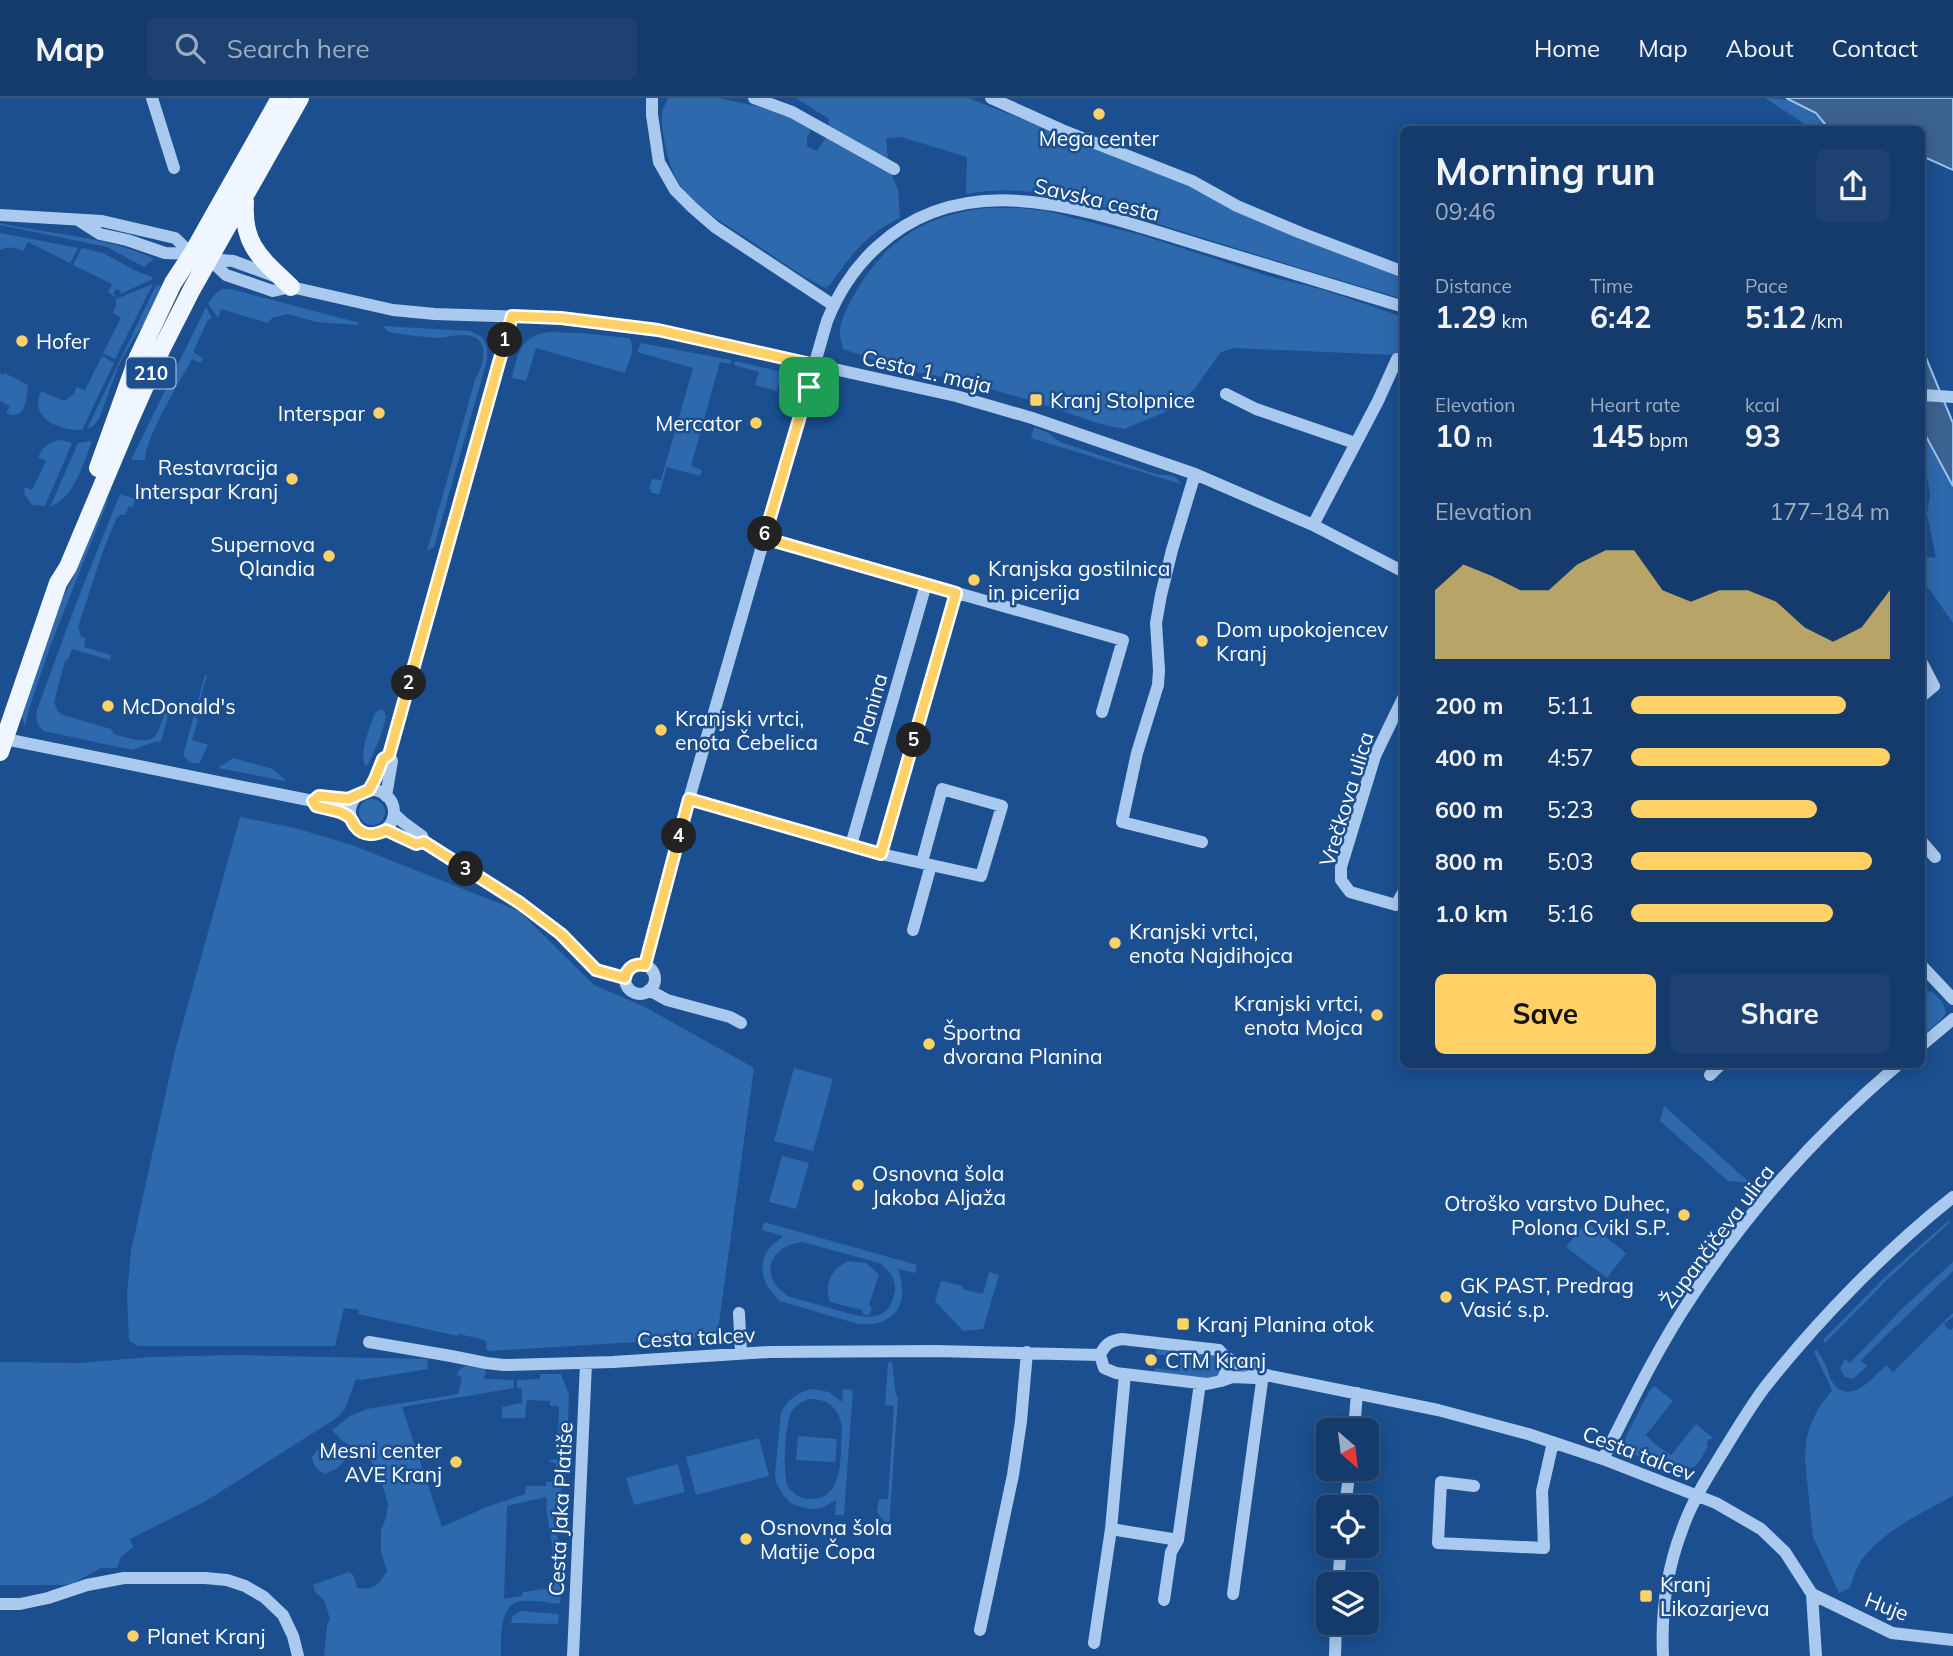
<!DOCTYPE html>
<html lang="en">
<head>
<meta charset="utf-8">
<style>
	:root { --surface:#143b6b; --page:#1d4271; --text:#f1f3f6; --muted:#9dadc1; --line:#33557e; --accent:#ffd166 }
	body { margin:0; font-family:Mulish,sans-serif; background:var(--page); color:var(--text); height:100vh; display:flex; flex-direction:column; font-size:26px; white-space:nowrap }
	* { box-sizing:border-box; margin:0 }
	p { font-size:23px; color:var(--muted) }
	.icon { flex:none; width:38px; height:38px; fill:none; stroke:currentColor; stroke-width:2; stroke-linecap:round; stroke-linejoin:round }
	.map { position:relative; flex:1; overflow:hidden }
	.sheet { position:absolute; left:1400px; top:28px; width:525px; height:942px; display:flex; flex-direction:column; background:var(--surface); border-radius:10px; box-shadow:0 4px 18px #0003,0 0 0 2px var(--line) }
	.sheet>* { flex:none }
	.needle { width:46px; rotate:152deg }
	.fabs { position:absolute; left:1316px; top:1320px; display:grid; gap:14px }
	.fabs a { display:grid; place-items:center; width:63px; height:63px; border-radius:10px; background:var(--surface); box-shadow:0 4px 18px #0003,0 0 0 2px var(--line); font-size:35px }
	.pin { position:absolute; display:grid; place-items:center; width:60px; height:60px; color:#fff; margin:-30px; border-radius:14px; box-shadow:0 4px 10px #0006 }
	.km { position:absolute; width:35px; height:35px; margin:-18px; border-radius:50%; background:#222; color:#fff; font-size:19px; line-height:35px; text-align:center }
	.round { display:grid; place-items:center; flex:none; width:74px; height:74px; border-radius:10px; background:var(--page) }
	.overview { display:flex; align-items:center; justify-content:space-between; height:119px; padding:0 35px }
	h1 { font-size:38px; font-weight:700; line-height:52px }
	.figures { display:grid; grid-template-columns:repeat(3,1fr); gap:10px; height:119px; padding:7px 35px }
	.figures div { display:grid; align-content:center }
	.figures b { font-size:30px; font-weight:700 }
	.figures small { font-size:19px; font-weight:400 }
	.figures p { font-size:19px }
	.chart { height:196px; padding:14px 35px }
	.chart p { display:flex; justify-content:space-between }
	.chart svg { width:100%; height:126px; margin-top:7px; fill:var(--accent); opacity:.7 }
	.action { display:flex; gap:14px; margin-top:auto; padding:14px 35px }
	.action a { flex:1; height:80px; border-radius:10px; background:var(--accent); color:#111; font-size:28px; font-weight:700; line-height:80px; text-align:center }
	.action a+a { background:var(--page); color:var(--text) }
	ul { padding:0 35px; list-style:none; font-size:23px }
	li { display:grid; grid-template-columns:112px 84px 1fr; align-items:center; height:52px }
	li i { height:18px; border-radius:9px; background:var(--accent) }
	header { display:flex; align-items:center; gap:42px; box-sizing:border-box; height:98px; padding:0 35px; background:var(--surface); border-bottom:2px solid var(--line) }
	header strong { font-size:33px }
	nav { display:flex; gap:38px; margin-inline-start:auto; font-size:24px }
	.search { width:490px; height:63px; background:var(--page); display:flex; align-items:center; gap:18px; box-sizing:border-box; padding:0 24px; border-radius:10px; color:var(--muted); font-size:26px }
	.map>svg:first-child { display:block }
	.green { fill:#2e69ad; fill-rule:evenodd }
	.water { fill:#3c6290; stroke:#9cc4f0; stroke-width:2 }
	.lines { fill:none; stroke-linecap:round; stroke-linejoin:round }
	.minor { stroke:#a9c9ee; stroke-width:12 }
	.major { stroke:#f0f6ff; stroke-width:18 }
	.route-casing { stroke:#fff; stroke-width:14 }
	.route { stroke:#ffd166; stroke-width:9 }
	.poi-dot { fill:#ffd166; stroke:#1b4f8f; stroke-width:2.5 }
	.labels { text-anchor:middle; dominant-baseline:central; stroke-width:5; stroke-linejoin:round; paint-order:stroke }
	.shield { fill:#1b4f8f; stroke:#bbcadd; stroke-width:2 }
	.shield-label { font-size:19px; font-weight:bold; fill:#fff }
	.poi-label { font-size:21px; fill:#fff; stroke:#1b4f8f; text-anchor:start }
	.street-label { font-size:21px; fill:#fff; stroke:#1b4f8f }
</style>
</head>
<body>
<header>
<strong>Map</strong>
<div class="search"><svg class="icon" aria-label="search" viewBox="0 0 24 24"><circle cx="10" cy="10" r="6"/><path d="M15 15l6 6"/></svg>Search here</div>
<nav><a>Home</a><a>Map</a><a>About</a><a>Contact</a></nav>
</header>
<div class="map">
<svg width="1953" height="1558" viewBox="0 0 1953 1558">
	<rect width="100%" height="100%" fill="#1b4f8f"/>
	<path class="green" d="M668,0H719L770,11L812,28L807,40V48L817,53L828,36L891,75L898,92L900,120C866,136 851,157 830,187L825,190C798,176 773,158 748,141C725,126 701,113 684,92C669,75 661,37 662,15C663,10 666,5 668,0Z
		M796,0H968L1113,56L1403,177V201C1332,180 1261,158 1190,136C1119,114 1041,82 966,96L967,59L901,39L886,40L888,60H883L828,29L829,21Z
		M1765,0C1795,0 1810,9 1829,31H1812Z
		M986,110H1019L1046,113L1141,137L1268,178L1324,192L1403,219L1404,260L1393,257L1235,250L1221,254L1196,289L1175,310L1124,331L1100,326L1033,303L957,282L901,271L843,251C842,246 840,240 840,235C840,220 851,203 858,190C888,140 928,117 986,110Z
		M0,125C48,136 111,139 154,161L144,169L107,149L0,127Z
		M0,135L78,150L70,165L28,144L23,153C15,149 8,148 0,152Z
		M82,150L103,155L134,172L152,179L153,181L120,196L121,193L116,191L113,196L117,198L115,199L108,194L112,186L73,167Z
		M153,186L115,261L103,255L121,220L113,215L116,208V201Z
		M158,187L162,189L152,213L130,247L118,269L99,321L93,328L87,331L155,189Z
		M223,191H230L360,225L357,227L316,224L288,216L272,220L268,225L221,211L218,220L208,205L216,195Z
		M206,209L212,220L208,222L193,254L203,260L201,265L192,261C180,283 145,340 145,362H131Z
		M383,228L470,233L482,239L487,249V262L434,449L427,453L475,282C485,264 492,236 461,237C453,237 446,240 438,240C423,239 408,237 393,235L387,233Z
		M549,234L580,235L629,240C637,250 628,264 625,275L536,250L526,283L512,280C518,255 520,238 549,234Z
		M641,245L731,262L730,266L720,264L691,368L702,372L700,378L667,369L659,397L650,394L651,392L649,391L652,381L661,382L693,270L637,254Z
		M102,258L114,265L82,332C58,332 29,321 41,293L64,303L73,297L77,289L85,292Z
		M735,263L786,275L789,281L780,279L777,293L755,287L759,274L734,267Z
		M0,275L3,277L5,275L28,287C26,301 26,324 6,315L10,308L0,303Z
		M1034,329L1048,335L1060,344L1159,377C1170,377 1175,376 1181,386L1031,340Z
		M1922,331L1953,388V525L1922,481V451L1927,459L1936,460L1927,416L1930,398L1928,382L1922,367Z
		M61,342L72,345L45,408L32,407L25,397L24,389L32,392L46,363L38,359C44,348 48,344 61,342Z
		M90,343L92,344C82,367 75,399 50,409L78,345Z
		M120,396L135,401L133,409L129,408L125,417H120L116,421L103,453L78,529L81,538L86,541L84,549L111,557L110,562L72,551L69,560L65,563L54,604L58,614L63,617L111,631L114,636C158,649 156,644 168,603H170L171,606L162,640L159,645L157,643L132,652L44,633C36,627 36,621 37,612L77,503Z
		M109,400L51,546L28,614L25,628L22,619V606L56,511L74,478L103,405Z
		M205,577H207L195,620L198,621L192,642L208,647L199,666L189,664L184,658V654Z
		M379,612H383L385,615L386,620L380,640L368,667H365C359,653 370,630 375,615Z
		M233,660L273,671L286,683L218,670Z
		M359 714a13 13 0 1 1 26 0a13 13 0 1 1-26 0Z
		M240,719L295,730L352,747L519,813L594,887L645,909L754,970L717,1239L490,1253L486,1251L487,1245L485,1242L459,1236L458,1238L358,1216L359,1212L344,1210L335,1248H138L129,1243L127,1196L131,1153L175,953Z
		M1925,890L1930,895L1932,893L1943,905L1946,915L1941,922L1924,936L1922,933V908L1928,901L1922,897V893Z
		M794,970L833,981L813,1053L774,1043Z
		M1664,1008L1750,1085L1728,1083L1660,1023Z
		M782,1058L809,1065L796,1111L769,1104Z
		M1949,1122L1950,1124L1887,1182L1825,1245L1823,1242L1884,1180Z
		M764,1124L917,1167L915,1175L898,1171C910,1205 896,1229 858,1226L780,1203C766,1191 757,1173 766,1155C770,1148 778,1143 783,1138L762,1132ZM803,1144L879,1165C888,1171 896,1180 895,1192C890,1230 858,1218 833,1211C819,1207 805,1203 790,1199C758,1181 767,1148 803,1144Z
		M1586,1124L1626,1155L1607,1180L1566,1149Z
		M848,1163L866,1165L879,1176L869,1207L872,1210L869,1217L863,1216L862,1212L830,1204C824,1185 831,1172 848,1163Z
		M1953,1164V1173L1861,1262L1867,1268L1853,1281L1845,1279L1840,1271L1845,1261L1850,1265L1904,1209Z
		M989,1174L999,1177L983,1231L963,1233L935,1203L941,1183L963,1188L962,1191L983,1196Z
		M1953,1215V1219L1944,1226L1949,1232L1953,1230V1398C1921,1415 1887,1431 1863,1460C1856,1469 1854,1480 1849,1490L1839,1495L1813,1439L1805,1363L1806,1343L1810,1328L1818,1311L1832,1292L1814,1254L1816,1251C1819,1256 1823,1261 1825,1266C1828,1271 1828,1277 1831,1282C1848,1310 1872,1281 1886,1267L1893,1274Z
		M1157,1248L1211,1254L1218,1258L1222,1265L1219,1277L1207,1282L1154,1276L1155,1270L1179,1273L1181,1260L1156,1256Z
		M233,1257L427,1261L428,1271L361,1282L356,1281L345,1311L335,1321L206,1403L130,1441L133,1449L121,1459L117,1470H101L72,1486L62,1487H0V1264L79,1265L149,1259Z
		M892,1264L896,1298L898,1299L889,1430L877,1414L879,1401H888L894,1308L885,1307L888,1265Z
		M466,1268L486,1271L484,1281L514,1282V1290L402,1309L442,1429L489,1408L525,1396L526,1388H546V1384H555L556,1365L551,1364L548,1362L561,1361V1364L566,1368C567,1386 555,1400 553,1417C552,1430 560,1442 561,1455C563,1471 561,1490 560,1506C549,1505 524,1500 515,1505C499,1513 501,1544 501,1558H324L327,1527L330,1521L324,1502L315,1494L313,1487L349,1474L354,1478L357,1490C375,1492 378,1487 387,1473L381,1454V1432L386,1420L388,1406L381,1382L368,1358L344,1344L332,1332L350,1318L367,1311L458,1296L462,1279L457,1277L459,1272ZM546,1399C547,1406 546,1414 548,1421C552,1447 556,1463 551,1490L523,1494L522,1498L504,1501L507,1408Z
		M540,1276H561L569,1297L568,1325L564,1326V1332H567V1339L561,1345H558L559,1308H550V1303L527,1302L525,1320H502V1309L522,1305V1290H517V1282L540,1281Z
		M1654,1288L1673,1303L1646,1337L1656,1347L1671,1357L1696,1326L1713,1340L1712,1341H1709L1706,1346L1708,1348L1699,1364L1694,1369L1680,1372L1632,1356L1625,1347L1626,1338L1650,1292Z
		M813,1291L829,1294L842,1304L843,1291L853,1292L844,1417H835L836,1402L822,1410L809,1411L792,1406L783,1397L776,1384L775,1376L781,1314C788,1301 798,1294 813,1291ZM810,1301C829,1301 839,1311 842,1329C840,1353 846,1401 811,1401C801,1401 793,1397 788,1388C782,1377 785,1324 792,1313C797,1306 803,1303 810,1301Z
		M798,1338L837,1341L835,1364L796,1362Z
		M759,1340L769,1378L696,1397L686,1359Z
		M339,1347L346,1354V1361L337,1370L325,1376C317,1372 313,1368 312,1359L318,1351H334Z
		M678,1366L685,1394L634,1407L626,1380Z
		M521,1513L559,1516L558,1526L511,1525L512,1518Z"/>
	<path class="water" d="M1786,0H1953V72L1922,58V32L1829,31L1816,15Z
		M1922,250L1953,325V388L1922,331Z"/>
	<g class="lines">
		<path class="minor" d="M152,0L174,70
			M652,0V17L659,64L675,92L693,110L715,129L833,207
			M754,0L792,14L894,71
			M991,0L1062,32L1192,83L1237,108L1301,135L1404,174
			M0,117L102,123L175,140L192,156
			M78,122L100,136L127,142L165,155L192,156L209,161L233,163L277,179
			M209,161L226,177L273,193L291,189L393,212L435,216L561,220L658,232L956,298L1032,320L1195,376L1313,427L1404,474
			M1226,296L1256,311L1355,345
			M1922,297L1953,299
			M1195,376L1172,452L1161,497L1156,525L1159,572L1158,587L1137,655L1122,724L1202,744
			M1313,427L1378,303L1397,261L1404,263
			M764,440L1123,542L1102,614
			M1922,565L1934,588L1922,598
			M1404,598L1375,658L1341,769V782L1350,794L1396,807L1404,793
			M5,641L313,703L316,708L343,715L350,720
			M350 714a22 22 0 1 1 44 0a22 22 0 1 1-44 0Z
			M369,692L375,681L383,661L389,657
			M386,698L392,663L389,657L512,218
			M689,701L881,756L981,778L1002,708L942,691L922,764
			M313,703L319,698L348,701L357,698
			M394,716L403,724L422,738L424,744L520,805L561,836L595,871L625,880
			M386,732L416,746L424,744
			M1922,744L1935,759
			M851,747L926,486
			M881,756L956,495
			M913,832L931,767
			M625 881a15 15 0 1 1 30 0a15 15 0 1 1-30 0Z
			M645,867L689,701L827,223C838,195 855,169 877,149C969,63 1096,116 1200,147C1268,168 1336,188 1404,209
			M1922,868L1953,901
			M649,892L667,902L730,919L741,925
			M1922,947L1953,921
			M1710,977L1721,966
			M739,1215L741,1255
			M1122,1241L1219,1252C1229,1262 1229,1272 1221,1283L1207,1286L1116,1275L1104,1270L1100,1257C1105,1246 1110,1243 1122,1241Z
			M369,1244L451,1258L486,1265L504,1267L613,1264L769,1254L936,1253L1100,1257
			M1224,1257L1235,1265L1256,1269L1261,1276
			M1221,1283L1232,1279L1255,1280L1261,1276L1438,1312L1528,1336L1603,1361L1716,1405L1761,1431L1785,1454L1812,1496L1816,1558
			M1354,1332L1357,1295
			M1603,1361C1631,1305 1658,1249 1693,1197C1750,1110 1820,1033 1899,966
			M1474,1388L1441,1384L1438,1445L1544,1450L1542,1393L1553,1344
			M1345,1409L1350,1370
			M1111,1431L1178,1442
			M1338,1486L1341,1447
			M1233,1496L1263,1276
			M1812,1496L1892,1535L1953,1542
			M1164,1502L1171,1454L1178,1442L1200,1285
			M0,1506H20L48,1500L87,1487L124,1480H205L227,1482L245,1488L264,1499L283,1517L293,1538L298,1558
			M980,1532L1013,1377L1021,1323L1027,1254
			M1094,1545L1111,1431L1125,1276
			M573,1558L586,1265
			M1335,1558L1336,1524
			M1663,1558C1661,1516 1667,1471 1682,1432C1692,1403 1708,1378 1724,1352C1737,1331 1750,1309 1765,1289C1818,1222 1886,1152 1953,1099"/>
		<path class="major" d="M245,104C242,148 262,161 291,189
			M98,370L138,259L173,185L192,156L280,0
			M0,654L58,485L68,469L129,324L161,252L192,191L300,0"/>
	</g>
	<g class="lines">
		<defs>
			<path id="route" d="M512,218L561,220L658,232L815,267L764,440L956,495L881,756L689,701L645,867C634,865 627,870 625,880L596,872L561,836L520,805L424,744L416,746L386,732C376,737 363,739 355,728C353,726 352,721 349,719C342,712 326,711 316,708L313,703L319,698L348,701L369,692L375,681L383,661L389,657Z"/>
		</defs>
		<use href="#route" class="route-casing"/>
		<use href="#route" class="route"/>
	</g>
	<g class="poi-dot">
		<circle cx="1099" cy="16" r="7"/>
		<circle cx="22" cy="243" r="7"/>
		<rect x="1029" y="295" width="14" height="14" rx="3.5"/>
		<circle cx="379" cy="315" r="7"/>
		<circle cx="756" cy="325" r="7"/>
		<circle cx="292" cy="381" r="7"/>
		<circle cx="329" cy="458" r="7"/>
		<circle cx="974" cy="482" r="7"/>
		<circle cx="1202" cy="543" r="7"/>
		<circle cx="108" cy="608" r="7"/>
		<circle cx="661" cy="632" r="7"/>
		<circle cx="1115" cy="845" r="7"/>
		<circle cx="1377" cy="917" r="7"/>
		<circle cx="929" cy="946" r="7"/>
		<circle cx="858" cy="1087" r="7"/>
		<circle cx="1684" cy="1117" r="7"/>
		<circle cx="1446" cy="1199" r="7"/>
		<rect x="1176" y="1219" width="14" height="14" rx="3.5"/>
		<circle cx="1151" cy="1262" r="7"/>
		<circle cx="456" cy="1364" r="7"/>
		<circle cx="746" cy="1441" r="7"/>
		<rect x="1639" y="1491" width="14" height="14" rx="3.5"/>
		<circle cx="133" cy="1538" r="7"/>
	</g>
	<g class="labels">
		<rect class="shield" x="126.5" y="259.5" width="49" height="31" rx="5"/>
		<g class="shield-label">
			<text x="151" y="275">210</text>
		</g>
		<g class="poi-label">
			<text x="1099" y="40" text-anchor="middle">Mega center</text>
			<text x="36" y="243">Hofer</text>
			<text x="1050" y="302">Kranj Stolpnice</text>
			<text x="365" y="315" text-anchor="end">Interspar</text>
			<text x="742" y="325" text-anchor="end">Mercator</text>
			<text x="278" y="369" text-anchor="end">Restavracija<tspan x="278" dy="24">Interspar Kranj</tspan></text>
			<text x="315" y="446" text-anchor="end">Supernova<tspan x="315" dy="24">Qlandia</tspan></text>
			<text x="988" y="470">Kranjska gostilnica<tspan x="988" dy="24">in picerija</tspan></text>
			<text x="1216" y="531">Dom upokojencev<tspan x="1216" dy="24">Kranj</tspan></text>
			<text x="122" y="608">McDonald's</text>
			<text x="675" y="620">Kranjski vrtci,<tspan x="675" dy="24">enota Čebelica</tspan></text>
			<text x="1129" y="833">Kranjski vrtci,<tspan x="1129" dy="24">enota Najdihojca</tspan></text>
			<text x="1363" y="905" text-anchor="end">Kranjski vrtci,<tspan x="1363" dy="24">enota Mojca</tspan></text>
			<text x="943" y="934">Športna<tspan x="943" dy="24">dvorana Planina</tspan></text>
			<text x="872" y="1075">Osnovna šola<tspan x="872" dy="24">Jakoba Aljaža</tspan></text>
			<text x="1670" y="1105" text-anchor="end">Otroško varstvo Duhec,<tspan x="1670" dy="24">Polona Cvikl S.P.</tspan></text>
			<text x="1460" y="1187">GK PAST, Predrag<tspan x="1460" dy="24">Vasić s.p.</tspan></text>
			<text x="1197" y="1226">Kranj Planina otok</text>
			<text x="1165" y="1262">CTM Kranj</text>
			<text x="442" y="1352" text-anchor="end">Mesni center<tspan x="442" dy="24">AVE Kranj</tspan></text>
			<text x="760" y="1429">Osnovna šola<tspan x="760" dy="24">Matije Čopa</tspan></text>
			<text x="1660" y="1486">Kranj<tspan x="1660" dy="24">Likozarjeva</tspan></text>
			<text x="147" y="1538">Planet Kranj</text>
		</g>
		<g class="street-label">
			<text transform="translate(1097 101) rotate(13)">Savska cesta</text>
			<text transform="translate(927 273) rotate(13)">Cesta 1. maja</text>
			<text transform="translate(870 611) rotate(-74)">Planina</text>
			<text transform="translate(1346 701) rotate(-73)">Vrečkova ulica</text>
			<text transform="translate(1717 1138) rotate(-53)">Župančičeva ulica</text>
			<text transform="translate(696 1239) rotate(-3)">Cesta talcev</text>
			<text transform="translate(1639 1355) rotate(21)">Cesta talcev</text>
			<text transform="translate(560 1411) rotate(-87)">Cesta Jaka Platiše</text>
			<text transform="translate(1887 1508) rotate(21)">Huje</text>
		</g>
	</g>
</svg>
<div class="fabs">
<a><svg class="needle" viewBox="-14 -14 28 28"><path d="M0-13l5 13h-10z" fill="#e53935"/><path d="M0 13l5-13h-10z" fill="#9dadc1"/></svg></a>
<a><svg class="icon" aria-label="locate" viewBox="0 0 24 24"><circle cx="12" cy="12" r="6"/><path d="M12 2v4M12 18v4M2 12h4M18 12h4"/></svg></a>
<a><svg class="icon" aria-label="layers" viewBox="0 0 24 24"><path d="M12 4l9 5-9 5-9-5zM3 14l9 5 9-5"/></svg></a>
</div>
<div class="pin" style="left:809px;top:289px;background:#1e9e55"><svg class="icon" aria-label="arrive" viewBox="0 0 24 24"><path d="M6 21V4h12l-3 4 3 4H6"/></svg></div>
<b class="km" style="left:505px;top:242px">1</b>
<b class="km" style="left:409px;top:585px">2</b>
<b class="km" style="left:466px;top:771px">3</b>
<b class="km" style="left:679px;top:738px">4</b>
<b class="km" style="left:914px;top:642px">5</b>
<b class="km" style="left:765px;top:436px">6</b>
<section class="sheet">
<div class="overview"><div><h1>Morning run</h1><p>09:46</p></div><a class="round"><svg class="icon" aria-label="share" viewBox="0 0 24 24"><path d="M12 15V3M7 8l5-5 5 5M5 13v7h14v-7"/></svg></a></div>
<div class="figures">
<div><p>Distance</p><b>1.29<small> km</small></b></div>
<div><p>Time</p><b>6:42</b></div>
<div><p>Pace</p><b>5:12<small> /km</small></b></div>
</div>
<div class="figures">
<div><p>Elevation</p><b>10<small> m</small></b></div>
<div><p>Heart rate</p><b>145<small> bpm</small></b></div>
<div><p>kcal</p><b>93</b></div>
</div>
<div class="chart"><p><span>Elevation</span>177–184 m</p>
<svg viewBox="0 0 160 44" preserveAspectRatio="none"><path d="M0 44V20L10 11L20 15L30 20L40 20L50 11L60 6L70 6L80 20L90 24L100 20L110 20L120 24L130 33L140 38L150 33L160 20V44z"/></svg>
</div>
<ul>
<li><b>200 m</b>5:11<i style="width:83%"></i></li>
<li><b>400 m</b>4:57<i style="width:100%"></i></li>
<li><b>600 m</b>5:23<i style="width:72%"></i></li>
<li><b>800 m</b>5:03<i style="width:93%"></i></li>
<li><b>1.0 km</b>5:16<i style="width:78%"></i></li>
</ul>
<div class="action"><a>Save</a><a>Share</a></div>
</section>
</div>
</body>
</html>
